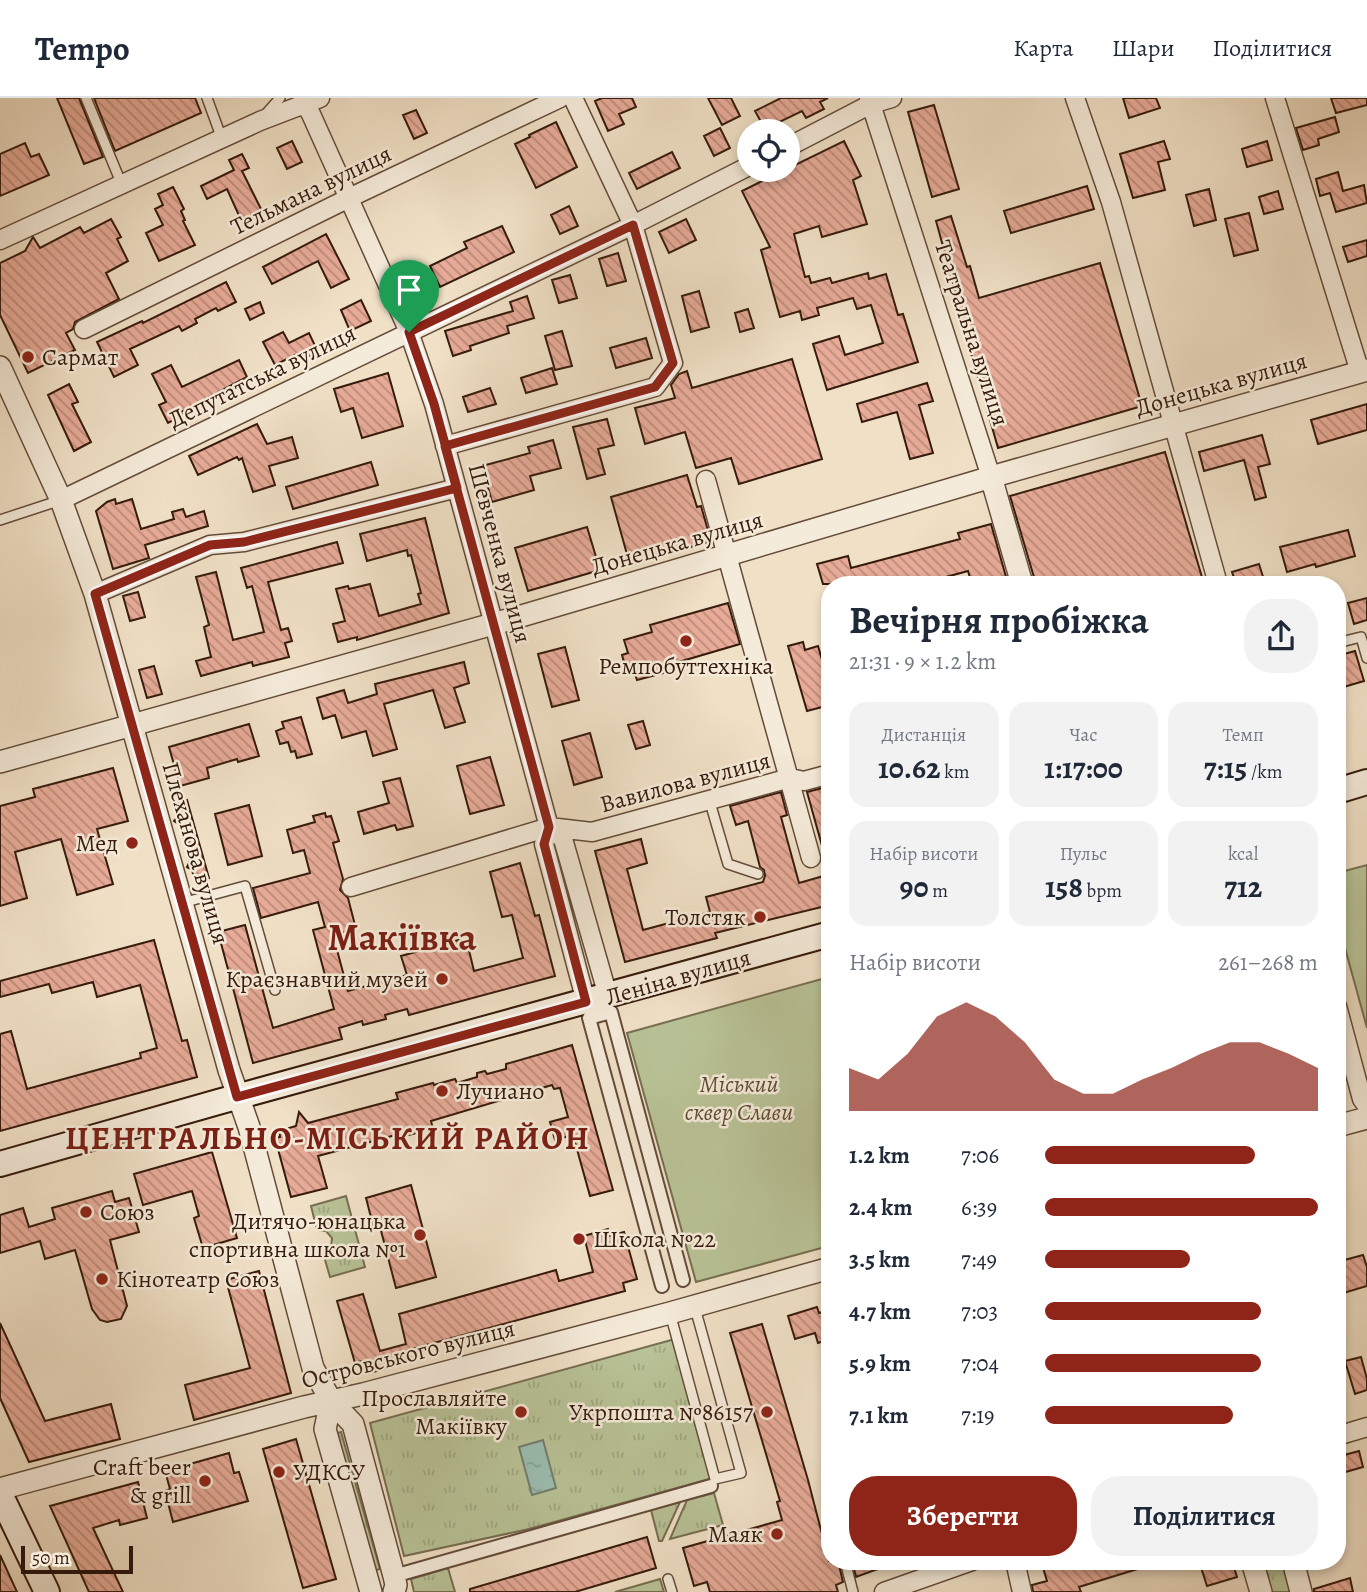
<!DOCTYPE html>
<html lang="uk">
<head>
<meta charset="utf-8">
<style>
	:root { --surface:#fff; --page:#f2f2f3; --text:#1f2937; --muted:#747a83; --line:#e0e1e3; --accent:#8f2418 }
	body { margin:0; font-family:Alegreya,serif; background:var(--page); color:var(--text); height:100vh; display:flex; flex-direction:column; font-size:26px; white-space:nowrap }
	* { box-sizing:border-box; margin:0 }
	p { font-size:23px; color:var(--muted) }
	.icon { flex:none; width:38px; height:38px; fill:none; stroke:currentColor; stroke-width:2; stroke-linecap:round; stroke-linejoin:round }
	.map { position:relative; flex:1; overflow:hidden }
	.sheet { position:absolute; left:821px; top:478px; width:525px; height:994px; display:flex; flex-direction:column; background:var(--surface); border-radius:28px; box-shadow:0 4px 10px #0003 }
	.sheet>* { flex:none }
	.controls { position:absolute; left:737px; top:21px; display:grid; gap:14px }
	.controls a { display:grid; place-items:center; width:63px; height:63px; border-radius:50%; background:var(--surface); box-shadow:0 4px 10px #0003; font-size:35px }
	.scale { position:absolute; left:21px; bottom:18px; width:112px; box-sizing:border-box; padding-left:7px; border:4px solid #361b0c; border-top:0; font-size:19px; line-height:24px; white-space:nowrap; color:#361b0c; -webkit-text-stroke:5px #f5ebda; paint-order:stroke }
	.pin { position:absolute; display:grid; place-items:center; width:60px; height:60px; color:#fff; margin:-72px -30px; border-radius:50% 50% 50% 0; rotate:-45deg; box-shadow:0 0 7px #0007 }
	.pin .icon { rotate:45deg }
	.round { display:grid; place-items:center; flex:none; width:74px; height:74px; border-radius:28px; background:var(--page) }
	.overview { display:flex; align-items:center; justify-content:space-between; height:119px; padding:0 28px }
	h1 { font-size:38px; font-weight:700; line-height:52px }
	.figures { display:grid; grid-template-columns:repeat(3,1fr); gap:10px; height:119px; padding:7px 28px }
	.figures div { display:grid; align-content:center; border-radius:18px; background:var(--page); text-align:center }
	.figures b { font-size:30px; font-weight:700 }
	.figures small { font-size:19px; font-weight:400 }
	.figures p { font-size:19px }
	.chart { height:196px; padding:14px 28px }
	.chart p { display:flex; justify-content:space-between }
	.chart svg { width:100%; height:126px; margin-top:7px; fill:var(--accent); opacity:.7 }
	.primary-button { display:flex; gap:14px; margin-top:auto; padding:14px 28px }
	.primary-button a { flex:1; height:80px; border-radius:28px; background:var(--accent); color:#fff; font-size:28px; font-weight:700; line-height:80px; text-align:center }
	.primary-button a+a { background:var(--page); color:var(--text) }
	ul { padding:0 28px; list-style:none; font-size:23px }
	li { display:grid; grid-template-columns:112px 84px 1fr; align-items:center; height:52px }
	li i { height:18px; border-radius:9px; background:var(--accent) }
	header { display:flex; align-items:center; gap:42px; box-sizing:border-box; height:98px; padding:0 35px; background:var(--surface); border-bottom:2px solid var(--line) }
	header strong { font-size:33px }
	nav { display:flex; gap:38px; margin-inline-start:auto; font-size:24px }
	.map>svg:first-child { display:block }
	.grass { fill:url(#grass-tufts); stroke:#776e51; stroke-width:2 }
	.park { fill:#b8c296; stroke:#776e51; stroke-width:2 }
	.water { fill:url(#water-ripples); stroke:#737c6e; stroke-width:2 }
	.building { fill:url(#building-back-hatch); stroke:#361b0c; stroke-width:2 }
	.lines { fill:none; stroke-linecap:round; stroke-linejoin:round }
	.service-casing { stroke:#644c3a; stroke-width:12 }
	.pedestrian-casing { stroke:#644c3a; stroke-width:16 }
	.minor-casing { stroke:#644c3a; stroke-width:21 }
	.tertiary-casing { stroke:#644c3a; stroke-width:24 }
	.secondary-casing { stroke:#361b0c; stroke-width:28 }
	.service { stroke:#f5ebda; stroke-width:9 }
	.pedestrian { stroke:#f5ebda; stroke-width:12 }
	.minor { stroke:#f5ebda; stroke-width:18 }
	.tertiary { stroke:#f5ebda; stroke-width:21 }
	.secondary { stroke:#f5ebda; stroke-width:24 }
	.route-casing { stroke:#fff; stroke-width:14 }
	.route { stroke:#8f2418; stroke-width:9 }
	.poi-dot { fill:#8f2418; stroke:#f5ebda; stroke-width:2.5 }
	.labels { text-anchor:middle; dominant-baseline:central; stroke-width:5; stroke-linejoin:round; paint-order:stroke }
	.street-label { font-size:24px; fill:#361b0c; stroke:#f5ebda }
	.poi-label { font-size:24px; fill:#361b0c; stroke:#f5ebda; text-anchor:end }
	.park-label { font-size:24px; font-style:italic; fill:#5d4d35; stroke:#f5ebda }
	.district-label { font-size:32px; font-weight:bold; letter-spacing:2px; fill:#7a1f14; stroke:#f5ebda }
	.town-label { font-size:38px; font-weight:bold; fill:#7a1f14; stroke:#f5ebda }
</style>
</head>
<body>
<header>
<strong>Tempo</strong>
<nav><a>Карта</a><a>Шари</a><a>Поділитися</a></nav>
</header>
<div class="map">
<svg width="1367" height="1494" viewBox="0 0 1367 1494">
	<defs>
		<pattern id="grass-tufts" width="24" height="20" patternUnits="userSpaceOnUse" patternTransform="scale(1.75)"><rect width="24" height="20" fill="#b8c296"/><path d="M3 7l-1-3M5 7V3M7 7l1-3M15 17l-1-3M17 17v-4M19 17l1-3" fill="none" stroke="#9fa680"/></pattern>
		<pattern id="water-ripples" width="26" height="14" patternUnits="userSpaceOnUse" patternTransform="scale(1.75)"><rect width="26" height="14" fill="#9bbdb0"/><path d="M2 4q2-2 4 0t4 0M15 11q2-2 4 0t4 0" fill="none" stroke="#86a296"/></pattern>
		<pattern id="building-back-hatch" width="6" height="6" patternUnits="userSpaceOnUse" patternTransform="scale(1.75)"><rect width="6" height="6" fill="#e7ab98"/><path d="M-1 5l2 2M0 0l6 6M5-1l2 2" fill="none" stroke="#bc8a7a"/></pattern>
	</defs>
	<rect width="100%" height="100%" fill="#f0e0c6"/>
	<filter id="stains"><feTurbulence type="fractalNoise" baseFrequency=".00286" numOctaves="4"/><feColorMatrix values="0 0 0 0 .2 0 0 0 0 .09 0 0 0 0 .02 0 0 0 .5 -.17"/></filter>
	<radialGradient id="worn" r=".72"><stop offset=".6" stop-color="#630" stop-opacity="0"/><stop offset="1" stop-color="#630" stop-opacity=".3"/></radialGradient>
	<path class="grass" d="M346,1098L365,1169L330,1179L323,1155L331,1149L332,1140L326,1133L317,1132L311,1108Z
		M675,1241L713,1380L529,1431L404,1458L370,1325Z
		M341,1334L380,1471L368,1474L330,1337Z
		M714,1395L723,1427L670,1441L687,1402Z
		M680,1404L662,1443H659L651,1412Z
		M1260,1463H1288L1296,1494H1268Z
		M448,1470L455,1494H414L411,1481Z
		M660,1481L664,1494H615Z"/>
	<path class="park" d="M1367,767V930L1337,821V775Z
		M829,879V1148L696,1184L627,935Z"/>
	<path class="water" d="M543,1342L556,1390L532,1397L519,1349Z"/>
	<path class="building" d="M57,0H79L103,59L84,66Z
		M94,0H195L201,15L115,53Z
		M602,0H632L636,9L619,16L624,26L608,33L595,3Z
		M708,0H731L740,18L722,27Z
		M781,0H828L820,4L824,11L806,20L802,13L765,31L755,13Z
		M1123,0H1156L1160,10L1129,20Z
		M1331,0H1367V7L1336,15Z
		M934,7L959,91L932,99L908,14Z
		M416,12L427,35L414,41L403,17Z
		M1335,19L1339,34L1318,41L1319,47L1303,52L1296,30Z
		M556,24L577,69L536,90L515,46L530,39L529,37Z
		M720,30L730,50L714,58L704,38Z
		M292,43L302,64L287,71L277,50Z
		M844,43L861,78L853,82L867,126L822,139L819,128L794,136L805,179L809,178L811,185L830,180L832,185L868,175L869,181L886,176L898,217L903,216L918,264L827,292L813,246L839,238L845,257L883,245L871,207L857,211L853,200L817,210L819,217L802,222L800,213L780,219L761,152L770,149L742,93Z
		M1164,43L1170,61L1158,64L1165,92L1133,100L1120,56Z
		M1267,43L1272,62L1247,69L1242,51Z
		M25,45L31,59L39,56L49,77L0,98V56Z
		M672,54L680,70L637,91L629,75Z
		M242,56L249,70L242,73L262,113L241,122L227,91L207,101L201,88L234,72L229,62Z
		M1338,74L1343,93L1364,87L1367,105L1336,114L1330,95L1320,98L1316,81Z
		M1087,88L1094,111L1011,135L1004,113Z
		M173,89L184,111L181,113L185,122L183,123L195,147L159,163L146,135L163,127L155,111L163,107L158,96Z
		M1209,91L1216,122L1194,128L1186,97Z
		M1278,93L1283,111L1264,116L1259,99Z
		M569,108L578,128L560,136L551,117Z
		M1249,115L1258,152L1234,158L1225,121Z
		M951,118L967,169L970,168L979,200L1100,165L1142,308L998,350L957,206H959L936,123Z
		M111,121L121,139L117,141L128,163L106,175L119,201L75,224L73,231L66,235L75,252L28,275L0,217V165L25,153L33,139L40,150L80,129L84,135Z
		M686,121L696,142L669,155L659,134Z
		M502,128L514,154L440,189L430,168L467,150L464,144Z
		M326,136L349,181L331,190L318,163L272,186L263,169Z
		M1367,142V158L1348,164L1343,149Z
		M618,155L626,183L607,188L599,161Z
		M570,177L577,200L559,205L552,182Z
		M226,184L236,204L218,213L216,210L195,221L197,225L182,233L179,228L130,251L138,267L114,279L97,244L142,223L143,225Z
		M699,193L709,229L691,234L682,198Z
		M527,198L534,220L507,228L509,235L470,248L471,252L453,258L445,233L513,213L510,204Z
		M361,202L371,223L350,233L341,212Z
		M260,204L264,215L250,222L245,211Z
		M748,211L754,230L740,234L735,215Z
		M562,233L572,268L555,272L545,238Z
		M283,234L289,245L309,235L318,254L303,261L299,255L275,267L263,244Z
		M646,240L652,260L616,270L610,250Z
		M792,261L822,361L739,386L731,360L696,370L685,334L645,346L635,310L675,300L671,287L679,276L687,273L692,290Z
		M239,262L247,279L181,314L183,317L168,325L159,307L166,304L152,276L171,267L182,289Z
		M552,270L557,286L526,295L521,280Z
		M388,275L403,328L362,340L353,310L341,314L334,291Z
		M927,285L933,303L919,307L933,355L910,361L897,314L862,324L857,306Z
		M69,286L78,304L72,306L91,344L74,353L48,297Z
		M490,290L496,306L468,314L463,299Z
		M1367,306V332L1318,346L1311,322Z
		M607,321L614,347L598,351L605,376L587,381L573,329Z
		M257,326L267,346L292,339L298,360L269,368L275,387L253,394L242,360L239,362L237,359L198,377L189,358Z
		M1262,337L1270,366L1258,369L1266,399L1255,402L1244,362L1204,373L1199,354Z
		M553,342L561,370L530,378L534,392L492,404L482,368L530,355L528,349Z
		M1165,354L1204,486H1036L1010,398Z
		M371,364L378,387L293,411L286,389Z
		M687,377L697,409L701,408L711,443L630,467L611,399Z
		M115,401L116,406L132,401L141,431L174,421L172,414L183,411L186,419L204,413L208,428L145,447L149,460L113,471L96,413L107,404Z
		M425,420L449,515L357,542V539L338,544L333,526L345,523L336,491L348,488L349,491L370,486L379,518L421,506L418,496L421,495L411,457L408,458L407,452L367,463L360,436Z
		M991,426L1008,486H972L968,473L920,486H895L893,479L866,486H823L817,466L848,458L851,470L960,441L958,435Z
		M587,429L600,472L528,493L515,450Z
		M1348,432L1355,458L1316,469L1315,466L1287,474L1280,449Z
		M337,444L343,465L268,484L281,532L288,530L292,543L285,545L289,559L253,568L252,564L201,578L196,563L211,559L204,529L209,527L196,479L216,474L233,542L264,534L252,488L247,490L241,470Z
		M1259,466L1264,482L1247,486H1236L1232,474Z
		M138,494L145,519L130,523L123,498Z
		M1367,500V522L1354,526L1348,505Z
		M728,505L740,546L665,568L667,574L637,582L633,570L626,572L622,557L628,555L624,542L652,534L650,527Z
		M803,544L805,552L818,548L830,589V607L807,613L788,548Z
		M565,549L579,602L552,609L538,556Z
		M1355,553L1364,583L1337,591V558Z
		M464,564L469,585L454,590L465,624L445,630L433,592L384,606L397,651L373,658L366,633L342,640L335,617L323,621L317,600L344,592L348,605L377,596L375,586Z
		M154,568L162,596L147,600L139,572Z
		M301,619L312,656L297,660L295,653L291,654L288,644L280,646L276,633L284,630L282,624Z
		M643,623L650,647L636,651L628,627Z
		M249,626L259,658L238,664L237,661L207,670L209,680L180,688L169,649Z
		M590,635L602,679L574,687L562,643Z
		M490,659L504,707L470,716L457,668Z
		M113,670L128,723L97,731L113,786L77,797L61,741L15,754L27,800L0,808V708L35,699L33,691Z
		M400,680L413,728L397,732L395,727L364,736L358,714L389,705L383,684Z
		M830,688V761L826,762L807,694Z
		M781,694L787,717L781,719L799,785L827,777L830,787V807L715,835L717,840L625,864L595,753L641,741L647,765L627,771L643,832L710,814L706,799L763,784L765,778L764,772L760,769L748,723L736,727L730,708Z
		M187,702L209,780L200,783L194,779L192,772L187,769L190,763L186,751L189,744L183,740L180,727L174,723L178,718L176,711L178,705Z
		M249,707L262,758L228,767L215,716Z
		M325,715L326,719L331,718L339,743L333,745L343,781L340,792L348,800L356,831L333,837L348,893L407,877L401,858L466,840L474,873L523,860L512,817L502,819L490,774L520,765L535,818L539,817L555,878L409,917L407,911L385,917L386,921L363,927L362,923L339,930L342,941L253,965L218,834L245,827L273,930L334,911L313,832L325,829L318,804L261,820L253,790L310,775L304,752L293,755L287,732L315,724L313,718Z
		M154,842L182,943L187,942L197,979L0,1033V936L11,933L27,991L141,960L140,955L157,950L140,887L97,899L93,884L52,895L49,886L0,899V883Z
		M572,947L613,1092L590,1098L573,1037L555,1042L550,1024L568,1019L560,990L554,991L552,987L431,1023L433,1031L404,1038L403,1035L318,1058L327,1090L291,1099L275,1040L280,1039L279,1033L296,1028L299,1014L308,1025L398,1001L396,995L433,985L434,987L455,981L457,985L477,979V975L485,973L487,976L506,971V966Z
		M212,1054L237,1140L203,1150L194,1120L199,1118L192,1093L143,1107L134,1076Z
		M411,1087L436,1179L396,1190L379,1125L373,1127L366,1100Z
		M112,1093L115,1104L129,1100L139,1134L110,1142L127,1208L121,1221L107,1224L100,1222L92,1211L75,1152L45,1161L40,1143L0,1155V1117L23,1110L29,1129L55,1121L52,1110Z
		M608,1131L610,1138L624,1134L637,1181L623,1185L625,1193L408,1252L412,1263L366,1276L362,1263L355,1265L337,1203L363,1196L380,1253L406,1246L399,1216L556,1172L559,1183L593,1174L584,1138Z
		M1363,1157L1367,1169V1188L1337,1197V1164Z
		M259,1173L291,1295L194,1322L185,1287L250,1270L226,1182Z
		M817,1209L819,1215L826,1213L830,1224V1241L818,1245L815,1235L795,1241L788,1218Z
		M0,1225L45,1323L111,1306L120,1341L29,1364L0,1300Z
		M762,1226L808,1382L829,1463H838L843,1484L836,1487L838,1494H710L707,1484L694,1488L683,1450L782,1422L777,1404L780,1403L730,1235Z
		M1361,1259L1367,1281V1292L1355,1296L1345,1263Z
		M296,1341L336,1481L303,1490L263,1351Z
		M1359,1353L1363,1369L1342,1375L1337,1359Z
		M229,1355L234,1375L239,1374L248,1403L173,1424L165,1393L170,1391L165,1373Z
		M138,1384L147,1420L120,1427L119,1422L93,1430L123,1494H89L50,1408Z
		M647,1439L656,1470L575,1494H470V1491Z
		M0,1457L17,1494H0Z
		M852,1463H897V1464L856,1479Z
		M1041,1463H1154V1466L1079,1489L1081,1494H1033L1032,1487L1047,1483Z
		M1199,1463H1232L1237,1479L1207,1488Z
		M1350,1480L1353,1494H1314V1491Z"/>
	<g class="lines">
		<defs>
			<path id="service" d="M86,0L122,87
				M207,0L222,41
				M265,17L280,0
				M0,422L61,402
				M1337,545L1361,539L1367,560
				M709,701L728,766L758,776
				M182,805L245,788L275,892
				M670,1215L715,1381L741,1375L695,1210
				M845,1463L853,1494
				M668,1481L672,1494"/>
			<path id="pedestrian" d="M662,1188L589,920L611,914L683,1182
				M394,1478L711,1388"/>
			<path id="minor" d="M869,0L991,379
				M1075,0L1111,104L1218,486
				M1275,0L1360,274
				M305,8L310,14L409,234L434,306L549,729L544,746L586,904
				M788,49L871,6L892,0
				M0,142L260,23L320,0
				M84,231L349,100L560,0
				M445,348L655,289L673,265L633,127L573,0
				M706,382L811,760
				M61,402L633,127L749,68
				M95,496L210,447L244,444L457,390
				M549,729L563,741L608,898
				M351,789L549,729L592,734L790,680L804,683L830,676
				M1337,908L1362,1001L1367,1008
				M1337,1338L1367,1329
				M1015,1463L1022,1494
				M884,1494L972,1463"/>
			<path id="tertiary" d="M0,269L61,402L95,496L229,972L249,1029L313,1270L331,1303L353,1326L394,1478L396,1487L394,1494
				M991,379L1022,486
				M0,664L518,519L1005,375L1367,272
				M1337,1028L1367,1020
				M331,1303L325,1331L371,1494
				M0,1391L304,1309L363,1296L670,1215L830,1170
				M1252,1463L1261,1494
				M1293,1463L1301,1494"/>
			<path id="secondary" d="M1337,693L1367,684
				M0,1066L218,1004L830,836
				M0,1396L47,1494"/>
		</defs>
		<use href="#service" class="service-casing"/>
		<use href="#pedestrian" class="pedestrian-casing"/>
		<use href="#minor" class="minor-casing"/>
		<use href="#tertiary" class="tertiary-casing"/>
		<use href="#secondary" class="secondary-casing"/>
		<use href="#service" class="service"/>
		<use href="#pedestrian" class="pedestrian"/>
		<use href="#minor" class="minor"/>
		<use href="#tertiary" class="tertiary"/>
		<use href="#secondary" class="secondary"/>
	</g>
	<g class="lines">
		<defs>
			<path id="route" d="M409,234L434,306L457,390L244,444L210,447L95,496L237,999L586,904L544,746L549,729L445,348L655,289L673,265L633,127L409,234"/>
		</defs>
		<use href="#route" class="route-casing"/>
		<use href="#route" class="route"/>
	</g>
	<g class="poi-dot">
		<circle cx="28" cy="259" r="7"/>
		<circle cx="686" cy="543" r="7"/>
		<circle cx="132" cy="745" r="7"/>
		<circle cx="760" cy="819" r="7"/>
		<circle cx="442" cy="881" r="7"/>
		<circle cx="442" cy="993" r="7"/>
		<circle cx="86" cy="1114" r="7"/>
		<circle cx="420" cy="1137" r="7"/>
		<circle cx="579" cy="1141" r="7"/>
		<circle cx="102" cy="1181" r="7"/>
		<circle cx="521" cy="1314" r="7"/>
		<circle cx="767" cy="1314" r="7"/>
		<circle cx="279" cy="1374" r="7"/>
		<circle cx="205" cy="1383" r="7"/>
		<circle cx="777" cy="1436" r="7"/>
	</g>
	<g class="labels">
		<g class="street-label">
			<text transform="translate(311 92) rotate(-26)">Тельмана вулиця</text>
			<text transform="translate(972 235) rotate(72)">Театральна вулиця</text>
			<text transform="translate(262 278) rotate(-26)">Депутатська вулиця</text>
			<text transform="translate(1221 286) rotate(-16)">Донецька вулиця</text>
			<text transform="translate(677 445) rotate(-16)">Донецька вулиця</text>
			<text transform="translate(500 455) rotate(75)">Шевченка вулиця</text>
			<text transform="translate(685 684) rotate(-15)">Вавилова вулиця</text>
			<text transform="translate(196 755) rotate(74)">Плеханова вулиця</text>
			<text transform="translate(678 879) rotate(-16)">Леніна вулиця</text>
			<text transform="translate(408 1256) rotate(-14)">Островського вулиця</text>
		</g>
		<g class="poi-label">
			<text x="42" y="259" text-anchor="start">Сармат</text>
			<text x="686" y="568" text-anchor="middle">Ремпобуттехніка</text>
			<text x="118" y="745">Мед</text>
			<text x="746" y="819">Толстяк</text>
			<text x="428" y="881">Краєзнавчий музей</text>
			<text x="456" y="993" text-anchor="start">Лучиано</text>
			<text x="100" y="1114" text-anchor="start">Союз</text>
			<text x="406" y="1123">Дитячо-юнацька<tspan x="406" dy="28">спортивна школа №1</tspan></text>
			<text x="593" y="1141" text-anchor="start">Школа №22</text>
			<text x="116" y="1181" text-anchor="start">Кінотеатр Союз</text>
			<text x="507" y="1300">Прославляйте<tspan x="507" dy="28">Макіївку</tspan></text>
			<text x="753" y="1314">Укрпошта №86157</text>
			<text x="191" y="1369">Craft beer<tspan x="191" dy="28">&amp; grill</tspan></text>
			<text x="293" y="1374" text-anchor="start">УДКСУ</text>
			<text x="763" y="1436">Маяк</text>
		</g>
		<g class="park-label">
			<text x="739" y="986">Міський<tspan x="739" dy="28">сквер Слави</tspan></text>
		</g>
		<g class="district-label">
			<text x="328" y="1040">ЦЕНТРАЛЬНО-МІСЬКИЙ РАЙОН</text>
		</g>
		<g class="town-label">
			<text x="402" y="839">Макіївка</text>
		</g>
	</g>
	<rect width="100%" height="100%" filter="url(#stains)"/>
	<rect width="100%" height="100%" fill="url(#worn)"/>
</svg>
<div class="controls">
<a><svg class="icon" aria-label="locate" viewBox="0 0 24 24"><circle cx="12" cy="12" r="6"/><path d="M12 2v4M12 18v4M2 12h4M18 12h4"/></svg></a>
</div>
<div class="scale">50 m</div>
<div class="pin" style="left:409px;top:234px;background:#1e9e55"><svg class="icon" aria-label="arrive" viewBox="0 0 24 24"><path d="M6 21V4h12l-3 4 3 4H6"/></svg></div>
<section class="sheet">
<div class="overview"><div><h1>Вечірня пробіжка</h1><p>21:31 · 9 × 1.2 km</p></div><a class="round"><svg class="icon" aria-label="share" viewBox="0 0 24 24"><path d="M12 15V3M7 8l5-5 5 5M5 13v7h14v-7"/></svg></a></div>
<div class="figures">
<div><p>Дистанція</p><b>10.62<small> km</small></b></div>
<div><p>Час</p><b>1:17:00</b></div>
<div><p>Темп</p><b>7:15<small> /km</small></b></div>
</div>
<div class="figures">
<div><p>Набір висоти</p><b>90<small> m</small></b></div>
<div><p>Пульс</p><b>158<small> bpm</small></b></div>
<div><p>kcal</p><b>712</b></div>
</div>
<div class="chart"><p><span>Набір висоти</span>261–268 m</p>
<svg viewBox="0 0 160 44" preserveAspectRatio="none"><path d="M0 44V29L10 33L20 24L30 11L40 6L50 11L60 20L70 33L80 38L90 38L100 33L110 29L120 24L130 20L140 20L150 24L160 29V44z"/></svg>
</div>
<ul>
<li><b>1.2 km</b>7:06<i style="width:77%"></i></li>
<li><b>2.4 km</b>6:39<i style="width:100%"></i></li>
<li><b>3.5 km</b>7:49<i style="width:53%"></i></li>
<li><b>4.7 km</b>7:03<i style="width:79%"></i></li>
<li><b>5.9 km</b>7:04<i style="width:79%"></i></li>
<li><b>7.1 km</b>7:19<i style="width:69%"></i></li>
</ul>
<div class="primary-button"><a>Зберегти</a><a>Поділитися</a></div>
</section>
</div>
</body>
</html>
